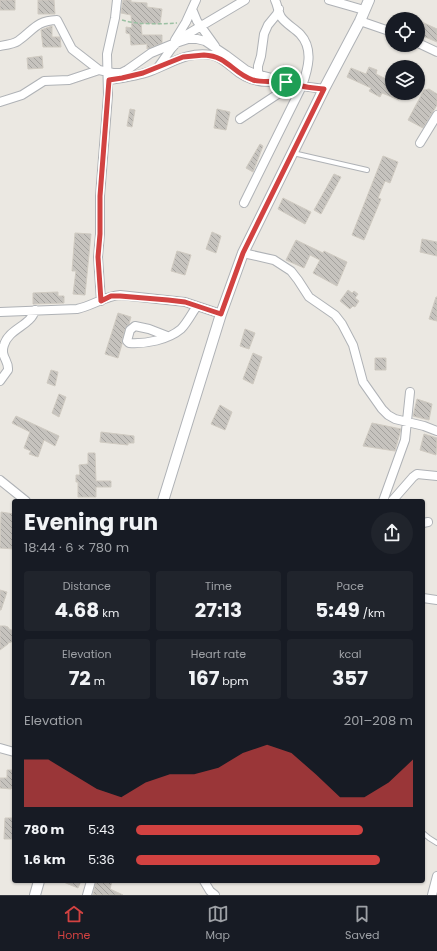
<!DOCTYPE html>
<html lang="en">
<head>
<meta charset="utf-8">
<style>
	:root { --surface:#171b24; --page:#20242c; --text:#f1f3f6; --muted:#9ea1a6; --line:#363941; --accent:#d24241 }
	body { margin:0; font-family:Poppins,sans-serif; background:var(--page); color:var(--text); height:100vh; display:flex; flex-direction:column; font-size:15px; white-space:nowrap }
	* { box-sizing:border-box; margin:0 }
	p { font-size:13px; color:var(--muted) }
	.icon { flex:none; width:22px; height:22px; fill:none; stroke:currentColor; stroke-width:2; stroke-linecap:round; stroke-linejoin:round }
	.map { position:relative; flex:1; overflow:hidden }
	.drawer { position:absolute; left:12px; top:499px; width:413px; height:384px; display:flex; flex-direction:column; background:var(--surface); border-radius:4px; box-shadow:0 1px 3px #0004 }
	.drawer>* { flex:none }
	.fabs { position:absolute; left:385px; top:12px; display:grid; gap:8px }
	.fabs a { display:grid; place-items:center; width:40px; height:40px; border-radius:50%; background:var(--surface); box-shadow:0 1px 3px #0004; font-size:20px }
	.pin { position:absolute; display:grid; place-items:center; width:34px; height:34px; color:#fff; margin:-17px; border:2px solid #fff; border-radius:50%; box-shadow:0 1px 4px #0007 }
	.round { display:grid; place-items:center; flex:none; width:42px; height:42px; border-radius:21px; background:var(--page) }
	.overview { display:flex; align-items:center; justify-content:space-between; height:68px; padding:0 12px }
	h1 { font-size:22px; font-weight:700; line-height:30px }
	.metrics { display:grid; grid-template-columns:repeat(3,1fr); gap:6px; height:68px; padding:4px 12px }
	.metrics div { display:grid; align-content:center; border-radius:4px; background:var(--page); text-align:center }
	.metrics b { font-size:20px; font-weight:700 }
	.metrics small { font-size:11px; font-weight:400 }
	.metrics p { font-size:11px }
	.chart { height:112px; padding:8px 12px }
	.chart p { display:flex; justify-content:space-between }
	.chart svg { width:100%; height:72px; margin-top:4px; fill:var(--accent); opacity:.7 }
	ul { padding:0 12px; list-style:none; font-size:13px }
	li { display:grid; grid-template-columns:64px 48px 1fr; align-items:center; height:30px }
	li i { height:10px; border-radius:5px; background:var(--accent) }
	.tabs { display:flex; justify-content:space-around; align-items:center; height:56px; border-top:1px solid var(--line); background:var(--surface); font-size:11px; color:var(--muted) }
	.tabs a { display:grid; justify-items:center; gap:2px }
	.tabs .active { color:var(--accent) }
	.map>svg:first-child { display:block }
	.building { fill:url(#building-back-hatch); stroke:#cfcac1 }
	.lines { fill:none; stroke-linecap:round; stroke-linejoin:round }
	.service-casing { stroke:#afb2b6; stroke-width:6 }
	.minor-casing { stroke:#afb2b6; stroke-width:10 }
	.tertiary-casing { stroke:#afb2b6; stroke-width:12 }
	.path { stroke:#9bc0a3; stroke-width:1.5; stroke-dasharray:4 2; stroke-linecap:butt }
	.service { stroke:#fff; stroke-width:4 }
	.minor { stroke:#fff; stroke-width:8 }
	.tertiary { stroke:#fff; stroke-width:10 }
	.route-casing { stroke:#fff; stroke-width:8 }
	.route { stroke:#d24241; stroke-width:5 }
</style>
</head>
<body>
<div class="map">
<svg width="437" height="895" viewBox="0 0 437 895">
	<defs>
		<pattern id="building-back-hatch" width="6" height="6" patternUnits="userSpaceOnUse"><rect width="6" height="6" fill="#c6c3be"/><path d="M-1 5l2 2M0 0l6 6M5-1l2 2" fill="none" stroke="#a4a29e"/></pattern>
	</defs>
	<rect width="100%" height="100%" fill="#ebe8e2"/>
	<path class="building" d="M0,0H15V10H0Z
		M38,0H54L55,14H38Z
		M123,0H131V2L147,3V7L162,9L160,24L141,23L142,35H162V43L147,49V44L131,45L130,34L126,33V27L132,28L131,15L121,13Z
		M422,22L437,29V42L418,34Z
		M52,26V37H60L61,47H43L41,30Z
		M42,56L43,68L28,69L27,58Z
		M283,65L300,75L299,77L282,74Z
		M369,67L377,70L376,74L392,82V93H402L399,100L382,93L380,97L369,91L371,88L347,77L351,68L366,74Z
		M429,89L437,94V105L423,128L408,120L424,90Z
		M130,109L135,110L132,127L127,126Z
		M217,109L230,112L226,130L214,128Z
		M260,144L263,146L253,172L246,168Z
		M383,156L398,162L390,183L385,181L378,198L381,199L364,240L352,235Z
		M334,174L341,177L321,214L314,210Z
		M283,198L311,212L305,224L278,209Z
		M212,232L221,236L216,253L206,249Z
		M75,233L91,234L85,295L73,294L76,271H72Z
		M422,239L437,242V256L420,252Z
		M296,240L323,253L324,251L347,262L337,286L313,273L320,260L310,255L304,268L286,260Z
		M177,251L191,255L185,275L171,271Z
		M348,290L352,293L354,291L358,294L355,298L359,301L355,307L353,306L350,309L340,301Z
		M58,292V296H64V303L33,304V293Z
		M436,297H437V321L429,319Z
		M118,313L131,317L129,324L125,329L122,340V344L118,358L105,354Z
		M245,329L255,333L249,349L240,346Z
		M253,353L262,357L253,384L243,379Z
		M375,358H386V370H375Z
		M51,370L58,372L55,386L47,383Z
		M59,394L66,397L59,417L52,413Z
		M417,399L432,404L429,420L413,416Z
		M220,405L232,412L225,430L211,424Z
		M16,416L59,436L55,446L44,440L38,457L29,454L31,451L24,448L30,432L12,423Z
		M372,423L401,429L395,451L363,446Z
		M101,432L134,436V443H128V445L100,442Z
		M424,434L437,438L436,455L420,450Z
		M88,453H95L96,481H111V487H96V497H78V482H76V475H80L79,465L88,464Z
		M1,512L14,514V549L0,548Z
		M0,590L7,592L1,610H0Z
		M0,626H5L8,627L9,629L14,631V641L8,643V644L0,650Z
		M7,770H14V784L11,789L0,788V778H7Z
		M5,818H14V839H4Z
		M61,881H81L78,888Z
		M96,881H112L110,889L123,895H93Z"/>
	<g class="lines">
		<defs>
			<path id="service" d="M293,153L367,170
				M423,833L429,838L437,843"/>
			<path id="minor" d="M329,0L364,10
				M192,9L197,21L215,46
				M360,21L392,32
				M175,40L186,22L196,0
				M418,43L437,52
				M0,46C6,45 14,44 18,41C34,30 35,21 57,20L72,49L99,70
				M159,66L171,49L181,38L245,0
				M260,75L258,72V66L261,56L264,34L268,25L277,14L279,9
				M109,80C123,78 138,76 151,71C172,63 188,51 212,55C221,57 226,63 233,68C243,77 256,82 269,82
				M0,102L22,95L44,81L69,80L99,70L113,73H121L127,70L151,53L173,44L188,39H197L205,41L226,55L246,70L253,73L302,86L324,89
				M240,119L293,84
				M420,143L437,115
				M244,203L302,86C308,69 314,49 300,34C294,28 286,24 281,17C278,12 278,6 275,0
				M243,253L274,260L291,271L298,280L309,297L335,315L342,324L353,345L363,382L382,409L388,415L395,419L424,426L437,431
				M101,301L98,257L100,234V196L108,95L107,54L115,18L117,0
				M0,312L77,309C92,306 105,296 120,295L185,302L221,314
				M167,336L149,329L135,326L130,330L127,341L129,343C146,344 168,340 181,329C187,323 192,313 197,306
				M0,381L8,370C9,360 0,357 4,345C9,328 31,326 35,310
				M0,480L26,501
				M383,501L405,440L410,392
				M392,501L413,477L417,474L437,476
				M423,523L428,522
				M423,598L437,600
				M0,748L14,752
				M204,881L210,891L215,895
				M87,895L91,881
				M432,895L437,876"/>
			<path id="tertiary" d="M163,501L221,314L243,253L324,89L360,21L369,0
				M35,895L39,881"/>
		</defs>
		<use href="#service" class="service-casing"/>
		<use href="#minor" class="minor-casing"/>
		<use href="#tertiary" class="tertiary-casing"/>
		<path class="path" d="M122,20C139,25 159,24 177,23"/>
		<use href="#service" class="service"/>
		<use href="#minor" class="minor"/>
		<use href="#tertiary" class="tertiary"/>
	</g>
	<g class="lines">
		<defs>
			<path id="route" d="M204,55C228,56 232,73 253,80C264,83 276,80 287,82C292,83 297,85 302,86C309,88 317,88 324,89L243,253L221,314L185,302L168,300L120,296H111L101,301L98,257L100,234V196L109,80L122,78L143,73L183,57Z"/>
		</defs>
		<use href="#route" class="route-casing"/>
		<use href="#route" class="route"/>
	</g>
</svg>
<div class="fabs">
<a><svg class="icon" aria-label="locate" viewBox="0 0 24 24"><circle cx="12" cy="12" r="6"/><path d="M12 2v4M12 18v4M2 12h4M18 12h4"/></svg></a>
<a><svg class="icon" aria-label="layers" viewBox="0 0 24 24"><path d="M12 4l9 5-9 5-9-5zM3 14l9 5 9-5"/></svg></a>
</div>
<div class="pin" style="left:286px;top:82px;background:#1e9e55"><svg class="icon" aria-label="arrive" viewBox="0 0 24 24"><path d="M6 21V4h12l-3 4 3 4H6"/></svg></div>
<section class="drawer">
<div class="overview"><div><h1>Evening run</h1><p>18:44 · 6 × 780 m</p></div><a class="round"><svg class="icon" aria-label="share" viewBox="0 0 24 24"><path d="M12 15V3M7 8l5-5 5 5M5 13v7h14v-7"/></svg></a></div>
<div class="metrics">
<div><p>Distance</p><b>4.68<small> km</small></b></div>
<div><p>Time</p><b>27:13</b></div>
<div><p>Pace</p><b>5:49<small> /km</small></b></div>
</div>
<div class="metrics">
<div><p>Elevation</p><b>72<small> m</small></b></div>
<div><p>Heart rate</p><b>167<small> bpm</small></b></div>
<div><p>kcal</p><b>357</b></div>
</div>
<div class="chart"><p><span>Elevation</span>201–208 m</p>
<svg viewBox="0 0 160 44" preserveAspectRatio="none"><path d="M0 44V15L10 15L20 24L30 33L40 38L50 29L60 24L70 24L80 20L90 11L100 6L110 11L120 24L130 38L140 38L150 29L160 15V44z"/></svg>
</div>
<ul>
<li><b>780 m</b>5:43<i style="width:82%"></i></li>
<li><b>1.6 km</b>5:36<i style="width:88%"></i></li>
</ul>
</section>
</div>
<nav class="tabs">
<a class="active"><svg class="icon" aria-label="home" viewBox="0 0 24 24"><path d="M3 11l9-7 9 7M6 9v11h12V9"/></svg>Home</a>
<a><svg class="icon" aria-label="map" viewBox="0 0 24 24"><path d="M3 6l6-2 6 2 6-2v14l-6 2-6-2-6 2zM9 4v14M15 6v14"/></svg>Map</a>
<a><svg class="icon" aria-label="saved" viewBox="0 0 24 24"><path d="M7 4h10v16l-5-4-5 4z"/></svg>Saved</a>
</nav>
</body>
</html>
